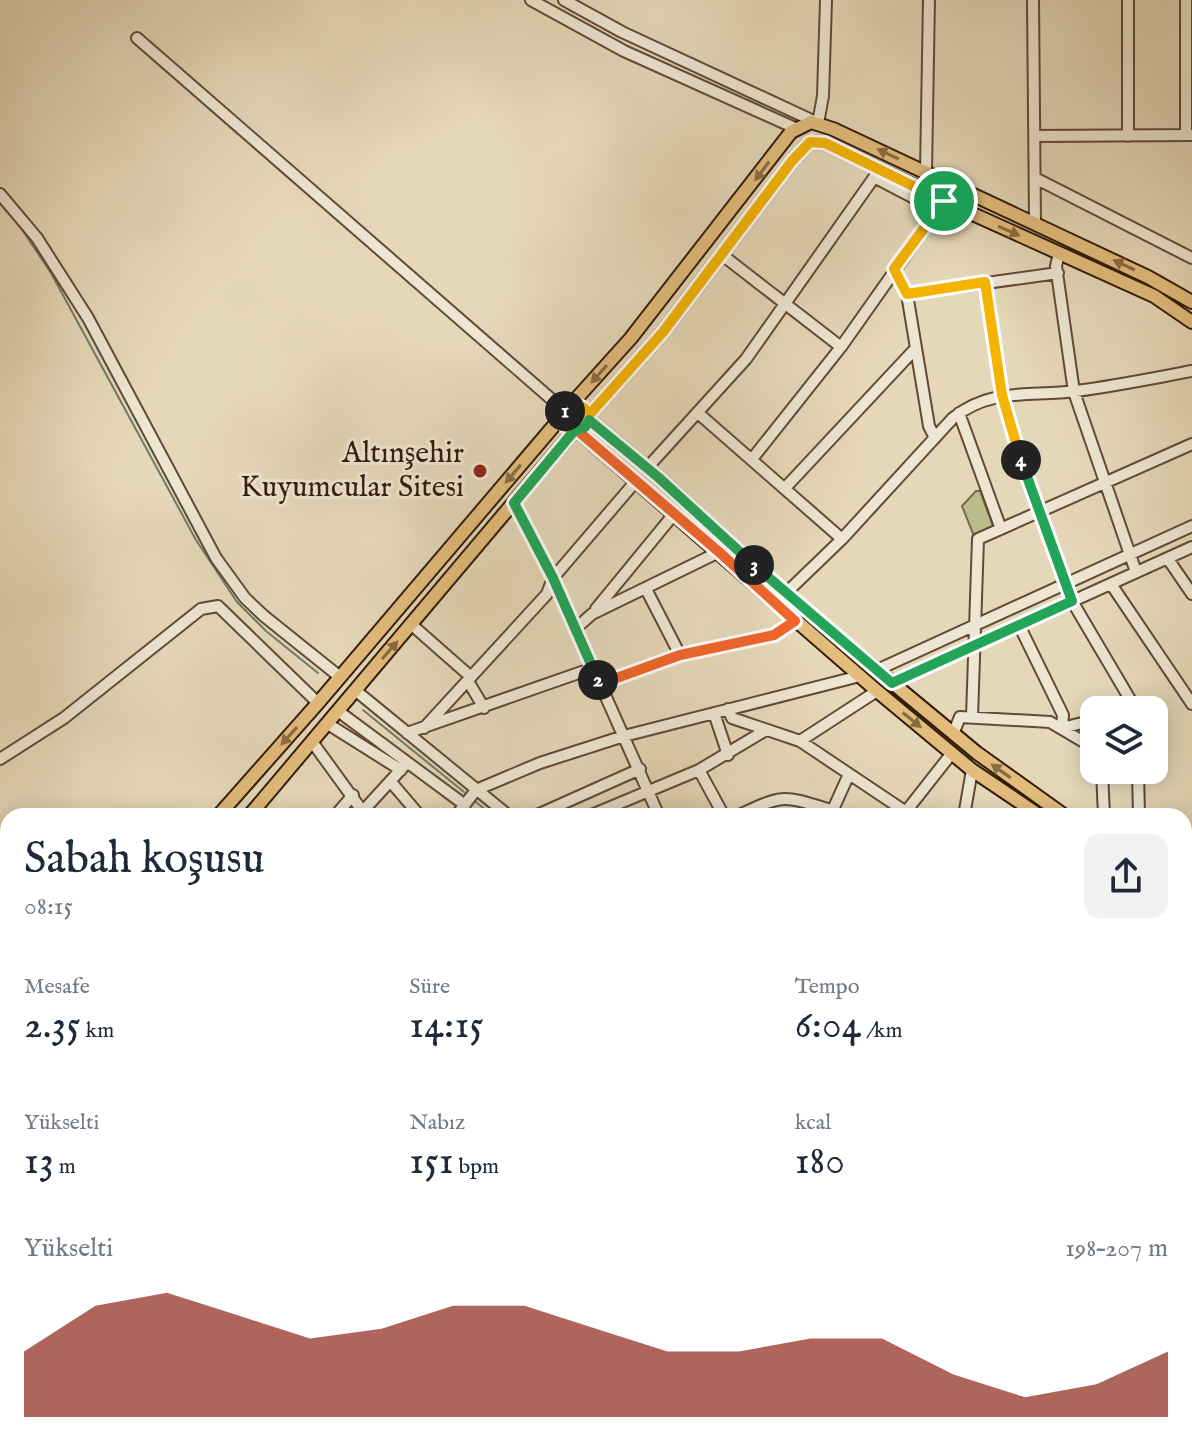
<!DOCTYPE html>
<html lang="tr">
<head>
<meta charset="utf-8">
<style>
	:root { --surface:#fff; --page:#f2f2f3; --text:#1f2937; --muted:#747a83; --accent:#8f2418 }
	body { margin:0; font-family:"IM FELL English",serif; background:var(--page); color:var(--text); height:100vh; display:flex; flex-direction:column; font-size:30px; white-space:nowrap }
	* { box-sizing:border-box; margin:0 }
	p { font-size:26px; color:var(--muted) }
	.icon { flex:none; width:44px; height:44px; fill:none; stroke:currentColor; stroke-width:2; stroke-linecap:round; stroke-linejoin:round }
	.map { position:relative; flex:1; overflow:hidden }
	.side { position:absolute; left:0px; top:808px; width:1192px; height:648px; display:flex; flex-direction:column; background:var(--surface); border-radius:24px 24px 0 0; box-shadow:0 4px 20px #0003 }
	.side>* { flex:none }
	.tools { position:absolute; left:1080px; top:696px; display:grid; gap:16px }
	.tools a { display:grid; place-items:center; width:88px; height:88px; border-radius:16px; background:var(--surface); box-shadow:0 4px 20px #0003; font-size:40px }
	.pin { position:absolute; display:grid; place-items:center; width:68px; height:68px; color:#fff; margin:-34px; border:4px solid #fff; border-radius:50%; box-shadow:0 2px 8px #0007 }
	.km { position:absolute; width:40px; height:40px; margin:-20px; border-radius:50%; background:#222; color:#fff; font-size:22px; line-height:40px; text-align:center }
	.round { display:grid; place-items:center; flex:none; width:84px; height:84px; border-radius:16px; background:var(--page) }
	.headline { display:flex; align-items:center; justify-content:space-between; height:136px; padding:0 24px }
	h1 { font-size:44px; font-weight:600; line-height:60px }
	.stats { display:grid; grid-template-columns:repeat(3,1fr); gap:12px; height:136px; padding:8px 24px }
	.stats div { display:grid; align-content:center }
	.stats b { font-size:40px; font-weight:600 }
	.stats small { font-size:22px; font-weight:400 }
	.stats p { font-size:22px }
	.chart { height:224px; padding:16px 24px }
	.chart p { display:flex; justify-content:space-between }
	.chart svg { width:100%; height:144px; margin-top:8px; fill:var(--accent); opacity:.7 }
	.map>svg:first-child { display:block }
	.green { fill:#bbbc8b; stroke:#776c4a; stroke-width:2 }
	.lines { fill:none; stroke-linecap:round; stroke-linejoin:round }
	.stream { stroke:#6e7b6b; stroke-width:2 }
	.minor-casing { stroke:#604b36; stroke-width:14 }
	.major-casing { stroke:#331c0a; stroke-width:16 }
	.minor { stroke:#eee6d2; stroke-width:10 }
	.major { stroke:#e2bc7c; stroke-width:12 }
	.oneway { fill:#8a6c43 }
	.split-1-casing { stroke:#fff; stroke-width:16 }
	.split-2-casing { stroke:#fff; stroke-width:16 }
	.split-3-casing { stroke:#fff; stroke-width:16 }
	.split-4-casing { stroke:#fff; stroke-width:16 }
	.split-5-casing { stroke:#fff; stroke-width:16 }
	.split-1 { stroke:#f5b400; stroke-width:10 }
	.split-2 { stroke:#f0652b; stroke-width:10 }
	.split-3 { stroke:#22a559; stroke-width:10 }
	.split-4 { stroke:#22a559; stroke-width:10 }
	.split-5 { stroke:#f5b400; stroke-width:10 }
	.poi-dot { fill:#8f2418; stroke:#eee6d2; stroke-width:3 }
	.labels { text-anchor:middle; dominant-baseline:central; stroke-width:6; stroke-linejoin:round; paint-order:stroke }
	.poi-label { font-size:30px; fill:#331c0a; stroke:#eee6d2; text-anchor:end }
</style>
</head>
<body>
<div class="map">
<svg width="1192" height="1456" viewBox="0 0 1192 1456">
	<rect width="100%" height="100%" fill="#e5d8b9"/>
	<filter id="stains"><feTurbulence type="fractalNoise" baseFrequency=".0025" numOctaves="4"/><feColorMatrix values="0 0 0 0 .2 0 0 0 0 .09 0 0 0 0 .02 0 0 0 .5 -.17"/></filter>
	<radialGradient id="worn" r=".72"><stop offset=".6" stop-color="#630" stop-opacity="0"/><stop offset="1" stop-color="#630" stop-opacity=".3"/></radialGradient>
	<path class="green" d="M976,491H980L993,526L974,536L962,506Z"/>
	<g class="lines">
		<path class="stream" d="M15,219L51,273L196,540L237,602L266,631L318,673
			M363,710L464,792
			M476,802L493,816
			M802,1448L813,1456"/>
		<defs>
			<path id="minor" d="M531,0L624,51L795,128
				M564,0L622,32L818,123L823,96L826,0
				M1033,0L1035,224
				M1128,0V136
				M137,38L565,411
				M1186,135V0
				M1035,136L1192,135
				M926,172L929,0
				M876,178L937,210
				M1035,178L1192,258
				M0,194L37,238L88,318L216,558L245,598L264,616L340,677
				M1059,253L1056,266L1074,392L1136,572
				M721,254L841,347
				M894,269L907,294L929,426L935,438
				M985,282L1002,395L1023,465L1072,601L1131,701L1132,710
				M907,294L1058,273
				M698,413L842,539
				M959,413L1001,529
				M752,459L841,347L944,201
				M647,468L746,359L880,169
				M785,488L916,348
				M514,503L553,578L659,816
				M1168,559L1192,594
				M1111,584L1192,704
				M646,589L680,655
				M785,594L842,539L953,418C991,387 1031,397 1076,391C1115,386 1154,378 1192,371
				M596,609L674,514
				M412,625L471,677
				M1019,625L1063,715L1062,728L1094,720
				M575,629L592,614L719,552
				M877,670L1192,526
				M468,681L484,708
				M892,683L1192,547
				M600,684L680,655L774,635L795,621
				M355,690L509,816
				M728,709L732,718L800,741L912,816
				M1115,710L1131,701
				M338,711L465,805
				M714,713L728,755
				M972,717L978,539L1192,444
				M328,724L401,770
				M424,728L547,594L553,578L636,481
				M407,733L593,668
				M953,734L960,717L1050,722L1094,748
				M800,741L877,691
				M313,743L366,816
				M0,759L64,718L201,609L218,606L318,703
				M699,770L724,816
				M1102,770L1104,816
				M1138,770L1139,816
				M391,782L420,816
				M363,811L405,765
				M831,814L849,774
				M904,814L952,753
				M335,816L353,795
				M456,816L476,790L540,763L624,736L860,676
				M535,816L640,769
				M589,816L699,770L766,730
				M737,816C784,794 782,795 831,810
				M964,816L972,770
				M1184,844H1192
				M1184,894H1192
				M0,912L8,917
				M1184,948H1192
				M0,1004L8,1006
				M1184,1007H1192
				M1184,1054H1192
				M1184,1104L1192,1103
				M0,1115L8,1110
				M0,1123L8,1119
				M0,1184L8,1190
				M1184,1220L1192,1217
				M0,1242L8,1233
				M1184,1269L1192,1265
				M0,1279L8,1287
				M1184,1301L1192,1313
				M0,1308L8,1300
				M1184,1325L1192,1320
				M1184,1384L1192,1392
				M0,1402L8,1410
				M0,1415L8,1423
				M35,1448L44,1456
				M49,1448L58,1456
				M181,1448L190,1456
				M387,1448L396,1456
				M448,1448L456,1456
				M628,1448L638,1456
				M680,1448L690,1456
				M727,1448L736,1456
				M792,1448L802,1456
				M822,1448L833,1456
				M905,1448L911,1456
				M978,1448L984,1456
				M1013,1448L1019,1456
				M1069,1448L1077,1456
				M1124,1448L1132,1456
				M167,1456L175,1448
				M230,1456L237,1448
				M291,1456L298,1448
				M353,1456L361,1448
				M500,1456L506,1448
				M925,1456L941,1448
				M1184,1456L1192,1447"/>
			<path id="major" d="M568,408L631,338L791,132L811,122L833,129L1148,277L1192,302
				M589,415L663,332L792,161L810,142L825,143L975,215L1154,296L1192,322
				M589,420L658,477L785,594L977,753L1065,816
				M578,431L877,691L972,770L1040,816
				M218,816L318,703L563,415
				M249,816L574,431
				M1184,901L1192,906
				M1184,913L1192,918
				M0,1070L8,1074
				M0,1090L8,1094
				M524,1448L533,1456
				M542,1448L551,1456"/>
		</defs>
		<use href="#minor" class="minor-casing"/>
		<use href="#major" class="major-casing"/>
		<use href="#minor" class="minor"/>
		<use href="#major" class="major"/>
	</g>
	<defs><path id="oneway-solid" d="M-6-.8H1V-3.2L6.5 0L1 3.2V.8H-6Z" transform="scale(2)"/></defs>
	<g class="oneway">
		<use href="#oneway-solid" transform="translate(888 154) rotate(-155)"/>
		<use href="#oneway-solid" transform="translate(762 171) rotate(127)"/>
		<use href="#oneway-solid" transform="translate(1009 231) rotate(24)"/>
		<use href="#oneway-solid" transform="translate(1124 265) rotate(-155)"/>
		<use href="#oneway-solid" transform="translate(599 374) rotate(132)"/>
		<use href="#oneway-solid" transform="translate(513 474) rotate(130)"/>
		<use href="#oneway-solid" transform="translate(390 650) rotate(-49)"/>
		<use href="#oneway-solid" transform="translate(912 720) rotate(39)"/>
		<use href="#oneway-solid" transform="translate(289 736) rotate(132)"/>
		<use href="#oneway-solid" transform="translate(1001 771) rotate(-145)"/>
	</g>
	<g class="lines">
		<defs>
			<path id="split-1" d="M565,411L576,405L584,408L589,415L663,332L792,161L810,142L825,143L944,201"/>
			<path id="split-2" d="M565,411L563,419L566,427L578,431L719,552L795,621L774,635L680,655L600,684L598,680"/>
			<path id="split-3" d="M598,680L553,578L514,503L574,431L585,427L589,420L658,477L754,565"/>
			<path id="split-4" d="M754,565L892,683L1072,601L1021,460"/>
			<path id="split-5" d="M944,201L894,269L907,294L985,282L1002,395L1021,460"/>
		</defs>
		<use href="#split-1" class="split-1-casing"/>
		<use href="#split-2" class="split-2-casing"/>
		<use href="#split-3" class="split-3-casing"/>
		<use href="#split-4" class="split-4-casing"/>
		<use href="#split-5" class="split-5-casing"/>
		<use href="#split-1" class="split-1"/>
		<use href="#split-2" class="split-2"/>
		<use href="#split-3" class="split-3"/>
		<use href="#split-4" class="split-4"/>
		<use href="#split-5" class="split-5"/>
	</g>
	<circle class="poi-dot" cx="480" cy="471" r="8"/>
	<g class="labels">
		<g class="poi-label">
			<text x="464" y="454">Altınşehir<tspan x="464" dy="34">Kuyumcular Sitesi</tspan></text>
		</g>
	</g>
	<rect width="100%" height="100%" filter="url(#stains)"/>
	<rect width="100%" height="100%" fill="url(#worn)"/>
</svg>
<div class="tools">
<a><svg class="icon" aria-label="layers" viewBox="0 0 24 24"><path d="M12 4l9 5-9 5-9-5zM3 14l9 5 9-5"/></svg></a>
</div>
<div class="pin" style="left:944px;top:201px;background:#1e9e55"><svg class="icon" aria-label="arrive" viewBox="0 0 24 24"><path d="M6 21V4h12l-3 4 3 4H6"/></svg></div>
<b class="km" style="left:565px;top:411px">1</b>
<b class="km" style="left:598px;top:680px">2</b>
<b class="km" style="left:754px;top:565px">3</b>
<b class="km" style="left:1021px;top:460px">4</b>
<section class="side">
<div class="headline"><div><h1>Sabah koşusu</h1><p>08:15</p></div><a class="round"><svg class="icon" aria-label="share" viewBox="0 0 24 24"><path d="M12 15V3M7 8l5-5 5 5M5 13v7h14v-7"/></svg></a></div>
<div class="stats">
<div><p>Mesafe</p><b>2.35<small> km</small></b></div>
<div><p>Süre</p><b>14:15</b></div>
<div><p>Tempo</p><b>6:04<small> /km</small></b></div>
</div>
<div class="stats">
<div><p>Yükselti</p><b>13<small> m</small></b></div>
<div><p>Nabız</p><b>151<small> bpm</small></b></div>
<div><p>kcal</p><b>180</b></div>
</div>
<div class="chart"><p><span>Yükselti</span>198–207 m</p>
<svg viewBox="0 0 160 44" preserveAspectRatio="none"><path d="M0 44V24L10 10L20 6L30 13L40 20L50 17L60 10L70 10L80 17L90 24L100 24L110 20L120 20L130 31L140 38L150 34L160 24V44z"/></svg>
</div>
</section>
</div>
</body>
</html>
